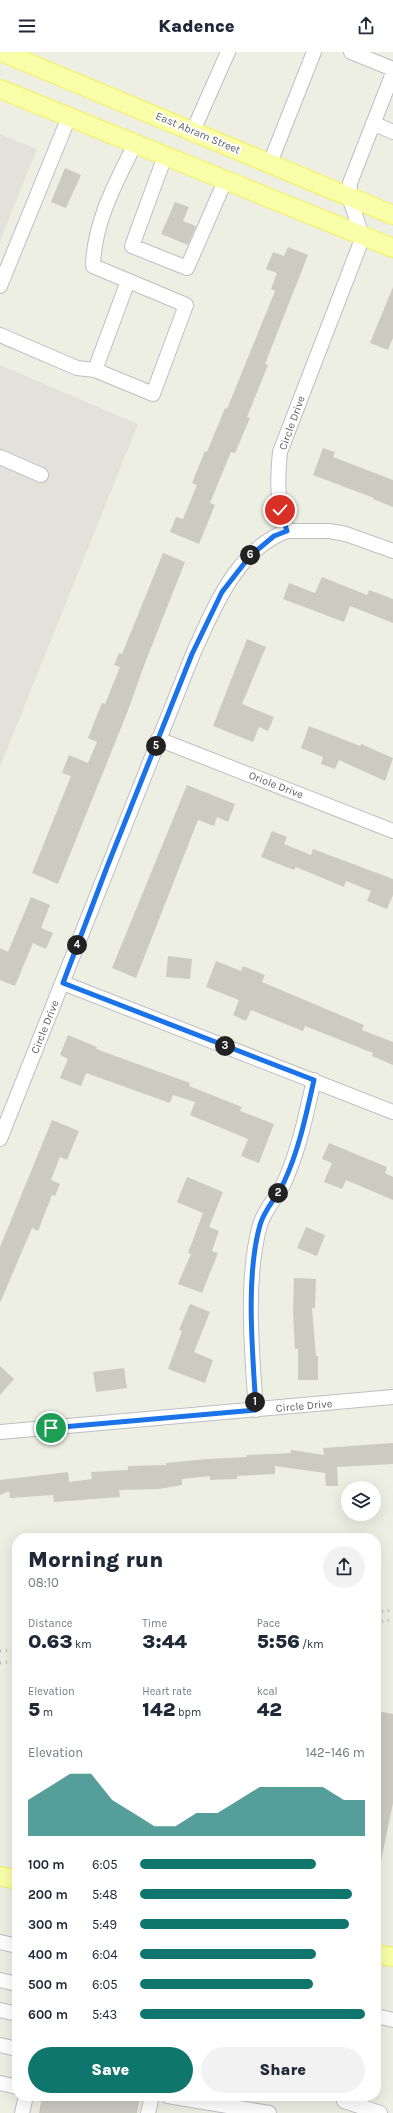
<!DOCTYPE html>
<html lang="en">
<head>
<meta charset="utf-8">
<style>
	:root { --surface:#fff; --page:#f2f2f3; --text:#1f2937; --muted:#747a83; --accent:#0f766e }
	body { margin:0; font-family:Karla,sans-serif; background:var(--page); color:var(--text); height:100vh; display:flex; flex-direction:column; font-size:15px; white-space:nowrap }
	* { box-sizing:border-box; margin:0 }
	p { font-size:13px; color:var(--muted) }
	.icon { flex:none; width:22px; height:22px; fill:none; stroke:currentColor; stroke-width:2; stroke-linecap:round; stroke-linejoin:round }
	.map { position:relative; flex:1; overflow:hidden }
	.details { position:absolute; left:12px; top:1481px; width:369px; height:568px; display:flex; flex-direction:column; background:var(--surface); border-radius:16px; box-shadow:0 4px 16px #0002 }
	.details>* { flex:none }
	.fabs { position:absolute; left:341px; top:1429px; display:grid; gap:8px }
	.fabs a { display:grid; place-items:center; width:40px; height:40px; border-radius:50%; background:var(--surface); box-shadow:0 4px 16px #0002; font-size:20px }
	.pin { position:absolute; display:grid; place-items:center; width:34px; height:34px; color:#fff; margin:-17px; border:2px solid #fff; border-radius:50%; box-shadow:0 1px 4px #0007 }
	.km { position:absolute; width:20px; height:20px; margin:-10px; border-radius:50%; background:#222; color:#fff; font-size:11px; line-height:20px; text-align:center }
	.round { display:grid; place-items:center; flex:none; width:42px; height:42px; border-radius:21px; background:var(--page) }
	.summary { display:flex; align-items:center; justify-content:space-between; height:68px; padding:0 16px }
	h1 { font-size:22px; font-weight:800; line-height:30px }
	.metrics { display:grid; grid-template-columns:repeat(3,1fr); gap:6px; height:68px; padding:4px 16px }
	.metrics div { display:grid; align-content:center }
	.metrics b { font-size:20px; font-weight:800 }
	.metrics small { font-size:11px; font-weight:400 }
	.metrics p { font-size:11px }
	.chart { height:112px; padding:8px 16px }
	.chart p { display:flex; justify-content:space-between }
	.chart svg { width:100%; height:72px; margin-top:4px; fill:var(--accent); opacity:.7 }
	.action { display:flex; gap:8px; margin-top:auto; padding:8px 16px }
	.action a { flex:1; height:46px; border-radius:24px; background:var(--accent); color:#fff; font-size:16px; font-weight:800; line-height:46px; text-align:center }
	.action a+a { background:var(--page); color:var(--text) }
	ul { padding:0 16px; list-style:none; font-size:13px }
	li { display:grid; grid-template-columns:64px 48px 1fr; align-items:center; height:30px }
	li i { height:10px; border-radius:5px; background:var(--accent) }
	header { display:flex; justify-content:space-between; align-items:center; height:52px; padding:0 16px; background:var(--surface); font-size:18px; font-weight:800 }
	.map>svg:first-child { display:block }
	.industrial { fill:#e2e2db }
	.building { fill:#cbcbc2 }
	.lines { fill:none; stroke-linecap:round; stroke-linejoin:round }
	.minor-casing { stroke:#bdbec5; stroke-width:16 }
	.major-casing { stroke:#f6f154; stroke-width:20 }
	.minor { stroke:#fff; stroke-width:14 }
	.major { stroke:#f8ffa8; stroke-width:18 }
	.rail { stroke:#b6b6b7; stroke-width:3; stroke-dasharray:1 5; stroke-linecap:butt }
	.route-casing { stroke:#fff; stroke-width:8 }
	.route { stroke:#1a73e8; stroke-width:5 }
	.labels { text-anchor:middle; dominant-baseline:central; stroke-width:4; stroke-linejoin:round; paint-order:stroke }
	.street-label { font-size:11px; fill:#5b5d64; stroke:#fff }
</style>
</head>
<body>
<header><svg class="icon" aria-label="menu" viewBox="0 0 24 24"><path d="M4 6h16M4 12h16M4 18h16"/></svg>Kadence<svg class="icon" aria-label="share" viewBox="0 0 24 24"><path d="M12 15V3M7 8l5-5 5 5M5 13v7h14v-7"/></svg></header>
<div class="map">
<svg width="393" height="2061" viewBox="0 0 393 2061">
	<rect width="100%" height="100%" fill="#eeefe3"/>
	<path class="industrial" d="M0,82L37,97L0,189Z
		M0,313L138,372L0,715Z"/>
	<path class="building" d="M65,116L81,123L66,156L51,150Z
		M175,150L189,155L183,169L196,174L188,193L161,182Z
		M288,195L308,203L265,312L268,313L247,365L250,366L235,401L231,400L210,451L215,453L199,492L170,480L176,465L183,467L197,433L192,431L205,399L207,400L225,356L227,357L275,239L271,237L277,221L266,217L273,200L284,204Z
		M393,235V286L388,298L370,291Z
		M323,396L335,400L333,405L393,428V455L373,447L374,446L313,423Z
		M163,501L185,510L145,611L127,661L58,832L32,821L71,724L62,721L69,703L88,711L97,690L88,686L102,651L105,652L120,615L114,613L119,601L122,602Z
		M322,525L367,543L369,538L393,547V571L350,554L344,570L283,547L289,531L315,541Z
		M247,587L266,595L242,652L274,665L268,679L259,675L253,690L213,674Z
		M309,674L360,694L361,692L393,706L385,729L339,708L335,717L321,712L323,705L301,696Z
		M187,733L235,752L228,770L217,765L214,774L198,768L136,926L112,916Z
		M272,779L287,785L284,792L311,803L313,797L393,827V843L387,857L367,849L371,839L346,829L344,835L296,815L294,818L261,805Z
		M31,845L50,853L41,876L53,881L46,897L33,891L15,934L0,928V896L8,900Z
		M168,904L192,907L190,927L166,925Z
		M216,909L241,919L243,914L265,923L262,930L364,973L362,978L393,990V1013L372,1004L373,1001L305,974L303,979L251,958L246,969L233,963L239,948L206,935Z
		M68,983L97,995L96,997L190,1031L189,1034L242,1055L240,1059L274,1072L259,1111L241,1104L248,1087L190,1063L195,1050L173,1043L170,1051L86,1021L81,1034L60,1026L68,1007L60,1003Z
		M52,1068L79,1079L67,1108L60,1105L51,1128L60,1132L55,1144L52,1143L38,1179L32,1176L0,1251V1195Z
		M329,1091L387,1115L385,1121L393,1125V1148L346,1128L342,1137L324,1130L332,1111L322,1107Z
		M187,1125L223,1140L209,1175L219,1179L212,1199L218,1201L202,1241L178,1232L191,1202L188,1201L203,1161L177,1150Z
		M306,1175L325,1183L317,1204L297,1196Z
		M294,1226L316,1227L315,1256H312L316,1304H318V1328H298V1297H295L293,1261Z
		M190,1252L210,1260L194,1300L213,1308L205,1331L168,1317L182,1279L179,1278Z
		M0,1314L14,1327L0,1343Z
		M124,1316L127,1336L96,1340L93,1320Z
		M393,1391V1412L337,1415L338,1434H326L325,1421L275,1414V1422L237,1424V1427L210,1428V1424L182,1427V1433L159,1437L119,1438L120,1445L54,1450L53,1443L10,1446L9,1439L0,1443V1428L68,1420L69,1430L92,1427L91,1420L128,1418V1414L166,1413V1411L207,1407L247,1405V1403L291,1401V1398L324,1403L323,1396Z
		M376,1659L393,1662V1751L381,1809L376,1808Z
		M42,2044H140L137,2061H39Z"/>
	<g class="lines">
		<defs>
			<path id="minor" d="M351,0L393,17
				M373,71L393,80
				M193,79L228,0
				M165,104L132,194L187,216L225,129
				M270,111L314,0
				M128,229L95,318L153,342L186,253L93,214C94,170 116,130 135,92
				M0,234L69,65
				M0,283L77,316L95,318
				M0,405L41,423
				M287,479H329L346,482L393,499
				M158,687L393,779
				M63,931L393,1060
				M0,1087L193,602C214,556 236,498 287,479C277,450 277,430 280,400L359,195L362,183L349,145L350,131L393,21
				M256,1358C252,1303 245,1226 260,1173C264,1158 277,1145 284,1131C299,1098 306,1063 314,1028
				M0,1380L393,1345
				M0,1890L17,1894
				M0,1928L17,1932
				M0,1958L17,1962
				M376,1964L393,1968
				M0,1993L17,1997
				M0,2031L17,2035
				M168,2044L269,2061
				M344,2049L380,2061
				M22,2061L26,2044
				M148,2061L152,2044"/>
			<path id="major" d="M2,0L393,163
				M0,37L393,196
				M0,1824L17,1828
				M376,1902L393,1905"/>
		</defs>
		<use href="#minor" class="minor-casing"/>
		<use href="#major" class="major-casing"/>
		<use href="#minor" class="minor"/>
		<use href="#major" class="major"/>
		<path class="rail" d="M376,1560L393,1558
			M376,1570L393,1568
			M0,1599L17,1597
			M0,1611L17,1609"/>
	</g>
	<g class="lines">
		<defs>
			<path id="route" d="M51,1376L256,1358C253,1303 245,1226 260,1173C264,1158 277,1145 284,1130C299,1098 306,1063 314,1028L63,931L107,815L192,602L222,540L250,504L274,484L287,479L280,458"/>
		</defs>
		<use href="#route" class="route-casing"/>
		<use href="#route" class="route"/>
	</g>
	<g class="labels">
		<g class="street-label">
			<text transform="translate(198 81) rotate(23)">East Abram Street</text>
			<text transform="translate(292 371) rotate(-70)">Circle Drive</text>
			<text transform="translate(276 733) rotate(21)">Oriole Drive</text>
			<text transform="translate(45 975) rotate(-68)">Circle Drive</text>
			<text transform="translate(304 1354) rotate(-5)">Circle Drive</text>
		</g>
	</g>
</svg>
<div class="fabs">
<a><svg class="icon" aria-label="layers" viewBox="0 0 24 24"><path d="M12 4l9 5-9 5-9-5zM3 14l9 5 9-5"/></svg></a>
</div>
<div class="pin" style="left:51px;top:1376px;background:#1e9e55"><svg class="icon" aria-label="arrive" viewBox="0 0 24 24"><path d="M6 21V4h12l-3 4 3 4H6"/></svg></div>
<div class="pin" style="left:280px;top:458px;background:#d93025"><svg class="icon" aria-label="check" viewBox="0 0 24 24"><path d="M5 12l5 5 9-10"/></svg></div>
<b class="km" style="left:255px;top:1350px">1</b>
<b class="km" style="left:278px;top:1141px">2</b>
<b class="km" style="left:225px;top:994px">3</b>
<b class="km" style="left:77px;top:893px">4</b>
<b class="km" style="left:156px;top:694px">5</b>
<b class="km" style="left:250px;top:503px">6</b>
<section class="details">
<div class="summary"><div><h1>Morning run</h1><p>08:10</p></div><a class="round"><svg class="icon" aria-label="share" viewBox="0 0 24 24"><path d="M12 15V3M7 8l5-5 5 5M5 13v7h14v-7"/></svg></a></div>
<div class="metrics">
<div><p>Distance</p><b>0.63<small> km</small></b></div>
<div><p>Time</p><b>3:44</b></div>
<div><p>Pace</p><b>5:56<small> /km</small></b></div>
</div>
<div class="metrics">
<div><p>Elevation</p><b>5<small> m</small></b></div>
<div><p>Heart rate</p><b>142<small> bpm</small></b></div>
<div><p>kcal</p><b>42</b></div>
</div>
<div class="chart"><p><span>Elevation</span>142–146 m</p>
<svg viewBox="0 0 160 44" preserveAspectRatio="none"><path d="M0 44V22L10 14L20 6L30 6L40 22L50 30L60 38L70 38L80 30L90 30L100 22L110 14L120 14L130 14L140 14L150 22L160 22V44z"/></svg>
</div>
<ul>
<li><b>100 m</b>6:05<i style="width:78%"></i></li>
<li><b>200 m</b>5:48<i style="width:94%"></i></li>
<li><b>300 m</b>5:49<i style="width:93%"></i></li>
<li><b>400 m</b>6:04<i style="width:78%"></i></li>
<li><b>500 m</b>6:05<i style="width:77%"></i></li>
<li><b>600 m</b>5:43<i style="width:100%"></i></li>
</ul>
<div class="action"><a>Save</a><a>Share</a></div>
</section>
</div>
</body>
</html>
